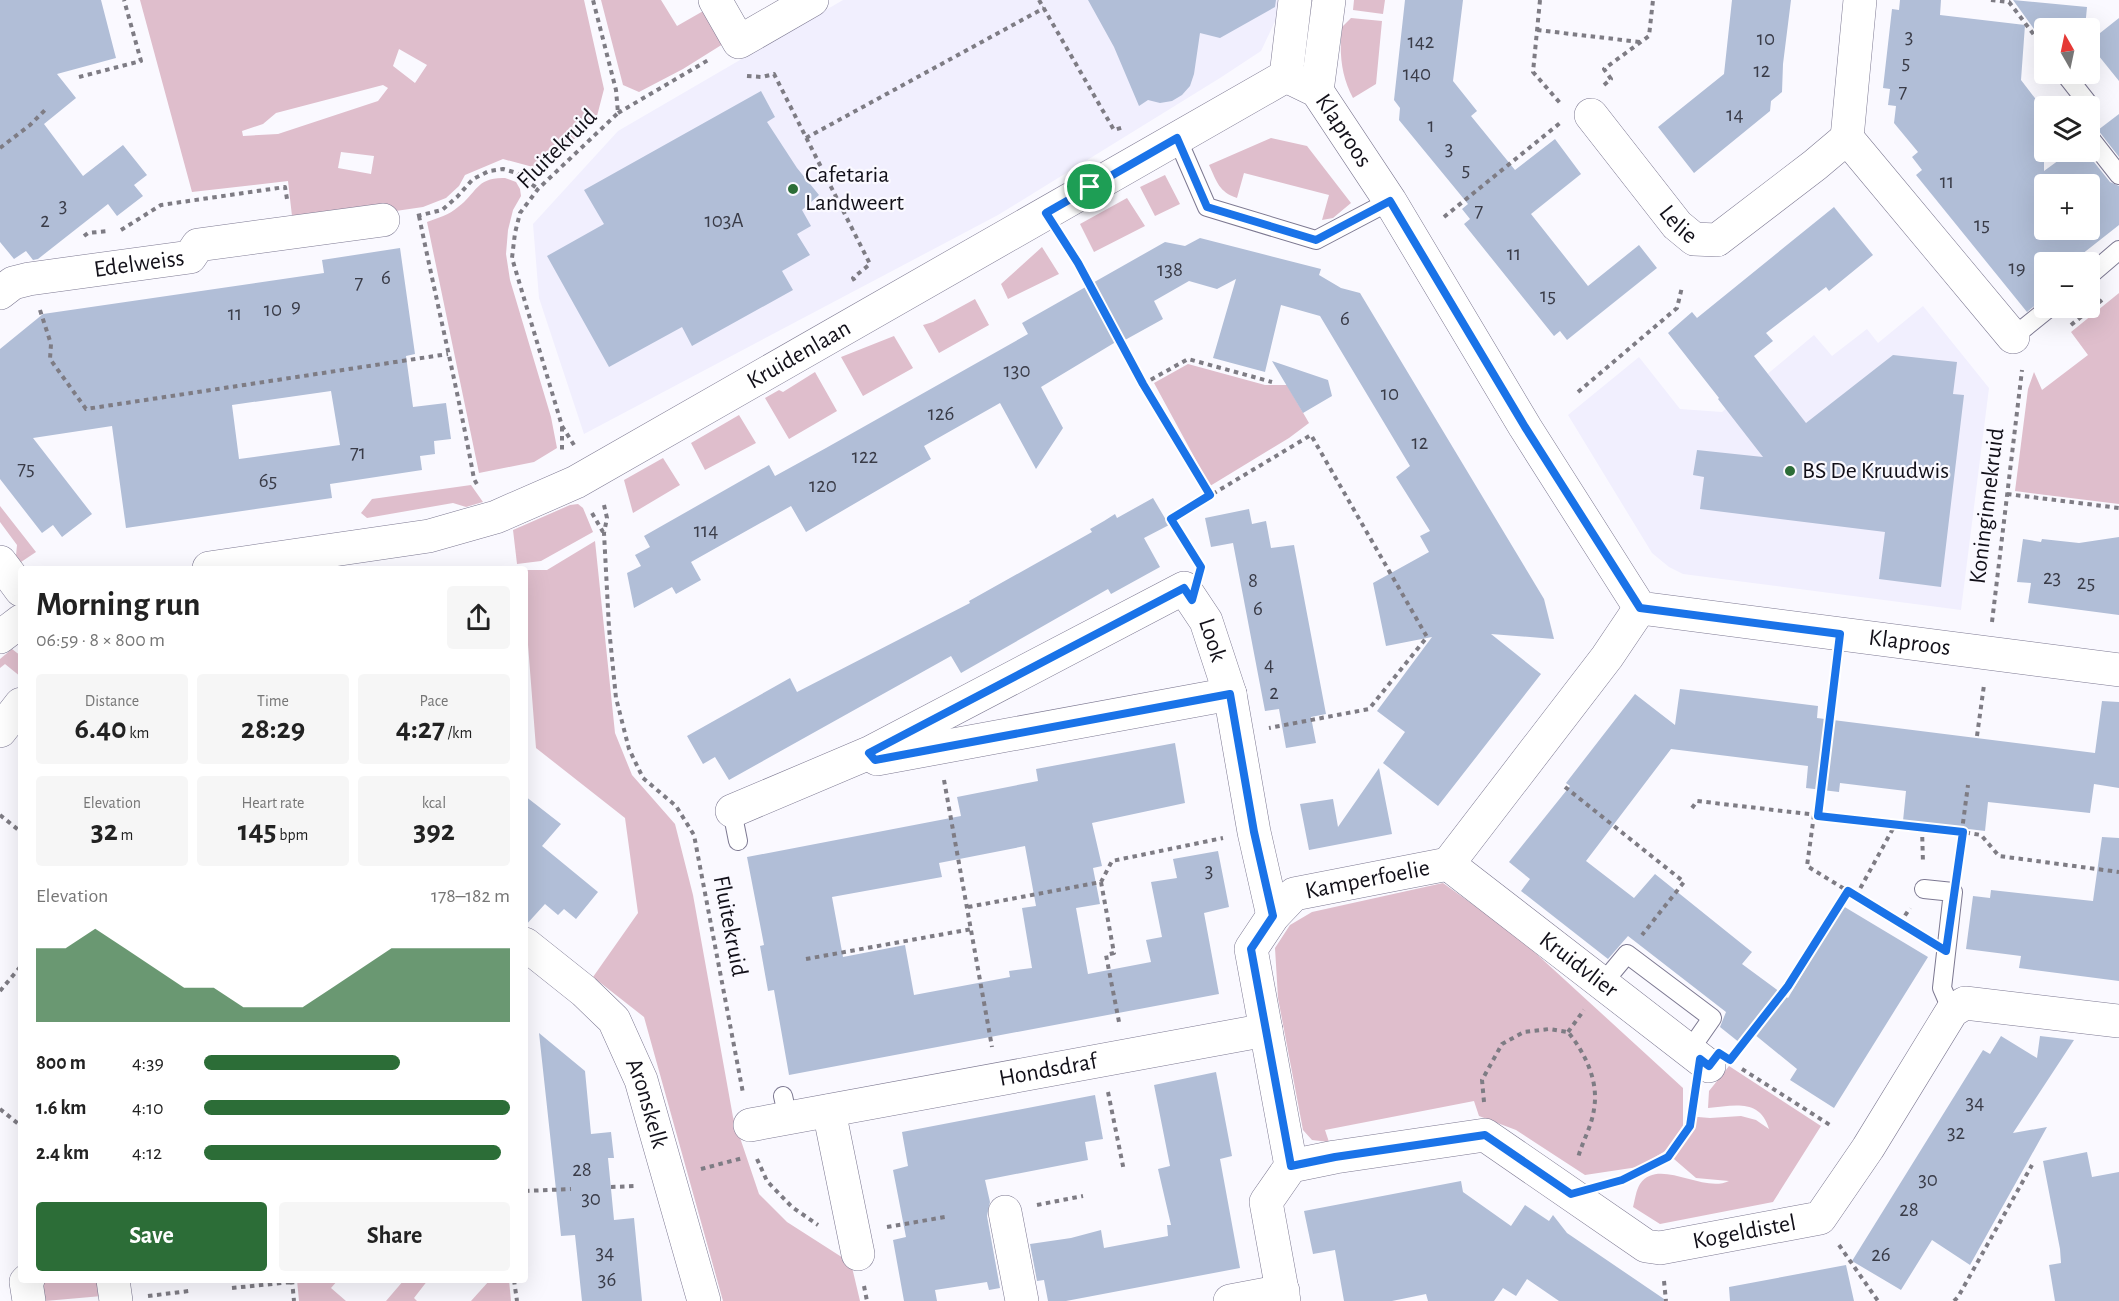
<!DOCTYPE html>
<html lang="en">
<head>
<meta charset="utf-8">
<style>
	:root { --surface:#fff; --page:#f6f6f6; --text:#222; --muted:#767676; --accent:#2c6d37 }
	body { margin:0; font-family:"Alegreya Sans",sans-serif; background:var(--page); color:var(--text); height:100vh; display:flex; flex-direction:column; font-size:22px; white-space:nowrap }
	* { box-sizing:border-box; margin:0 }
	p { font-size:20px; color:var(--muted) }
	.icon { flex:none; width:33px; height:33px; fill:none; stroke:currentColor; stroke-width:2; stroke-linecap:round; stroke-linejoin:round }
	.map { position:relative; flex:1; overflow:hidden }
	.sheet { position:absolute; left:18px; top:566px; width:510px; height:717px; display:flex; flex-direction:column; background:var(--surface); border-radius:6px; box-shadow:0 6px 24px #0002 }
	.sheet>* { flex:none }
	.needle { width:39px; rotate:351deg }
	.tools { position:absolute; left:2034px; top:18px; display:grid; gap:12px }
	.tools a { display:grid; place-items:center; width:66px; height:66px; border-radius:6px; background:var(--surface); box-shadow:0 6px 24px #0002; font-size:30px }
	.pin { position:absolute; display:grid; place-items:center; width:51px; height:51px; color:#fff; margin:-26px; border:3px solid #fff; border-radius:50%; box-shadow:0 2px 6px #0007 }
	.round { display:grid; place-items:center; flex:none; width:63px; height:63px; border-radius:6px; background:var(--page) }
	.summary { display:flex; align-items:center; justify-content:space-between; height:102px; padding:0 18px }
	h1 { font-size:33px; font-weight:700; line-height:45px }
	.stats { display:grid; grid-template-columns:repeat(3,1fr); gap:9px; height:102px; padding:6px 18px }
	.stats div { display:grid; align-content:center; border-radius:6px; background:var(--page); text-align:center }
	.stats b { font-size:30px; font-weight:700 }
	.stats small { font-size:16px; font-weight:400 }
	.stats p { font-size:16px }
	.chart { height:168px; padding:12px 18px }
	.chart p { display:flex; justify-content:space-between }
	.chart svg { width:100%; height:108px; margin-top:6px; fill:var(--accent); opacity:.7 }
	.button { display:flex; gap:12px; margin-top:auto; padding:12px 18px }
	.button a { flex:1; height:69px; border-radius:6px; background:var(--accent); color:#fff; font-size:24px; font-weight:700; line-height:69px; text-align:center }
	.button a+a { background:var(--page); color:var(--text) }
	ul { padding:0 18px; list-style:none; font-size:20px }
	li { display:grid; grid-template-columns:96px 72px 1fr; align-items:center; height:45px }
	li i { height:15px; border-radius:8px; background:var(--accent) }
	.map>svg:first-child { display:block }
	.built { fill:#f1effe }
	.green { fill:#dfbecc; fill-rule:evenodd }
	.building { fill:#b1bed7; fill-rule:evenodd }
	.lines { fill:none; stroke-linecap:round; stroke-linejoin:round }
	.service-casing { stroke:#7d7992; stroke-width:20 }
	.minor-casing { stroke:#7d7992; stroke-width:34 }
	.tertiary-casing { stroke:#7d7992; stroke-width:34 }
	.path { stroke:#7e7c84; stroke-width:4; stroke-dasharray:4.5 4.5; stroke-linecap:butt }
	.service { stroke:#fff; stroke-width:18 }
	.minor { stroke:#fff; stroke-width:33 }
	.tertiary { stroke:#fff; stroke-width:33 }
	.route-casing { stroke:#fff; stroke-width:12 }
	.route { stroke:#1a73e8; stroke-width:8 }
	.poi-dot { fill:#2c6d37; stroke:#faf9ff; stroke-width:2 }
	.labels { text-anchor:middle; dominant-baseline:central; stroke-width:4.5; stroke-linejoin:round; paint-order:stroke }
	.number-label { font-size:21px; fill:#3a3c48 }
	.street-label { font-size:24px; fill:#121019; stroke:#faf9ff }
	.poi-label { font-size:24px; fill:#121019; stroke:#faf9ff; text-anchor:start }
</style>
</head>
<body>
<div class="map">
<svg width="2119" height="1301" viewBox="0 0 2119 1301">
	<rect width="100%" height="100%" fill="#faf9ff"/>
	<path class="built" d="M843,0H1279L1277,17L1261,51L1220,78L998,215L584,434L539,298L533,224L618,131Z
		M1923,306L1989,388L1961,610L1683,574L1669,567L1652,553L1568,415L1639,357L1680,409L1722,412L1814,335L1832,356L1867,329L1878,343Z"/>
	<path class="green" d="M140,0H584L604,89L597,116L544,170L503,159L465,175L459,186L446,198L423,207L300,225L292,216L288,181L192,192ZM399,49L427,65L415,83L393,66ZM383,85L388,88L378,101L278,134L243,136L242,131L263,124L276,113ZM341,152L374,156L371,174L338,168Z
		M601,0H661L677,26L705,10L723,44L683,69L639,92L623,85Z
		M1354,0H1385L1383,14L1353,10Z
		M1351,18L1382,21L1376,84L1353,98C1341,75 1339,53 1342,27Z
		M1271,138L1307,146L1351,203L1333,218L1322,220L1329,195L1244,173L1237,198C1219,192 1217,182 1209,165Z
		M1165,175L1180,204L1155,216L1140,187Z
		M505,178L516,182L520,189L521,196L513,210L508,230L506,254L510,280L551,417L557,448L534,462L479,473L427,222C438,218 449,215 458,207C477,193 476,177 505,178Z
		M1127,198L1145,226L1094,252L1080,224Z
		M1042,247L1059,274L1008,299L1001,284Z
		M2119,293V504L2015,491L2028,389L2034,372L2042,390L2088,355L2071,332Z
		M975,299L989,325L939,353L923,325L933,322Z
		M894,336L913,368L863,396L841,357Z
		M1188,364L1265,385H1287L1309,423L1289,438L1210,486L1154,383Z
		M815,372L837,411L789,439L765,398L779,390L783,392Z
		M739,415L756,443L705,470L691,443Z
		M663,458L680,485L633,513L624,480Z
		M471,485L483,502L466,507L453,503L367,518L361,513L372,499Z
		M578,504L583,508L593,532L541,561L517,564L513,530L570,505Z
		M0,506L36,552L15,566L17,545L0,522Z
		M595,541L615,733L632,775L675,824L693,895L733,1117L759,1194L787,1222L851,1263L860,1301H723L644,1017L593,977L638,913L625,818L536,748L525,606V570H547Z
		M12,649L21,656V677L5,664L0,668V659Z
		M1443,883L1518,937L1683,1088V1127L1677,1138L1684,1129L1686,1116L1710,1118L1741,1116L1756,1120L1769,1129C1760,1098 1733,1106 1708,1108L1709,1091L1729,1066L1821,1126L1773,1202L1660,1224L1633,1207C1635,1200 1636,1190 1640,1184C1659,1157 1703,1194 1729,1181L1696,1178L1667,1153V1150L1638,1167L1585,1175L1516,1130L1479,1116L1474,1101L1325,1130L1329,1142L1312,1140L1303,1130L1278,998L1275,948L1290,925L1312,912Z
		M43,1280H100L102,1296L45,1301Z
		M297,1280H338L331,1288L346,1301H299Z
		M404,1280H428L414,1298L417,1301H386Z
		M487,1280H509L511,1301H471L489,1281Z"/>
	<path class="building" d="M0,0H101L116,58L57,74L76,98L44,124L83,176L123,145L147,175L134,185L143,196L117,216L108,204L38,259L33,260L26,251L14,259L0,242Z
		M1088,0H1276L1275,7L1220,38L1200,33L1194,74L1190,86L1182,95L1172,101L1160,103L1148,100L1139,106L1114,47Z
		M1405,0H1463L1453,81L1477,111L1471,116L1515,170L1555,139L1581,174L1531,214L1588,286L1639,245L1657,268L1567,340L1560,331L1554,336L1464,224L1470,219L1462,209L1468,204L1399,120L1400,108L1394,100Z
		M1732,0H1791L1783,64L1782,92L1771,101L1770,111L1694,173L1658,127L1724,74Z
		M1900,0H1941L1940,15L2025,25L2021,80L2044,110V171L2070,152H2086L2110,182L2119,186V225L2072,262H2044V298L2027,312L1916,175L1922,170L1912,157L1918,152L1894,123L1896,106L1888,105L1890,89L1883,88L1892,9L1899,10ZM2044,184H2090V230H2044Z
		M2013,0L2087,7L2085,28H2044V34L2037,33Z
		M2119,18V81L2090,45V41Z
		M761,91L775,117L767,122L797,168L819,195L802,210L811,226L797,234L810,255L782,271L793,290L692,346L682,327L609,367L547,256L604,224L584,190Z
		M2119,114V157L2098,130Z
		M1834,207L1873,255L1829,291L1826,287L1766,333L1773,341L1754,356L1806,423L1893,355L1957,362L1953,394L1964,395L1941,587L1879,579L1885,532L1700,509L1704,477L1693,475L1697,450L1763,457L1718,399L1719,398L1668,333L1692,312L1697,318Z
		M1200,238L1321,269L1319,275L1341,288L1360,293L1544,599L1554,639L1491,634L1541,674L1438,806L1383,763L1405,732L1377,711L1432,637L1386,646L1373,583L1429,552L1420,536L1430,531L1396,477L1410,466L1320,316L1281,305L1265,372L1213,358L1236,279L1217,289L1189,281L1154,301L1163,319L1125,340L1124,337L1041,387L1063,428L1036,469L1000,403L924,446L931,459L806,532L791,506L691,562L701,580L676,594L672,587L634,608L627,573L641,566L635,555L650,547L644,536L769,465L775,476L826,448L1028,334L1022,323L1165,242L1185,246Z
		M400,248L415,354L406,356L413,407L446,403L451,439L434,441L435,454L420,456L422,470L330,484L332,498L126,528L112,426L33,438L92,514L62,537L53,525L42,533L0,479V349L43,314L324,273L322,260ZM331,391L340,445L239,459L232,405Z
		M1272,361L1328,380L1332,396L1303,413Z
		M1153,498L1169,525L1144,538L1160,567L1111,594L1108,589L961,673L951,656L729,780L715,757L703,764L687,736L790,678L797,692L970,603L969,601L1092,532L1090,529L1104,521L1115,514L1117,518Z
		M1249,509L1252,524L1266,521L1271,548L1294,545L1326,714L1311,717L1316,743L1286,748L1279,709L1265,711L1233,543L1211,547L1205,518Z
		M2119,537V615L2028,603L2031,583L2017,582L2023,539L2041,542L2042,539L2079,543Z
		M1680,689L1818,706L1817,718L2095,753L2102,701L2119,702V788L2094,784L2090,813L1988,802L1985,831L1903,821L1906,791L1840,783L1839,792L1806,788L1808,766L1671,749L1586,861L1634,898L1655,874L1752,952L1742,964L1788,998L1843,906L1928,957L1834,1108L1790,1080L1797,1069L1749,1030L1740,1043L1720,1027L1726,1012L1628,936L1608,959L1521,891L1530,879L1509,862L1570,786L1566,783L1635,694L1675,725Z
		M1175,743L1185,803L1092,823L1102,866L1093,868L1100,904L1076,908L1088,974L1151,962L1146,940L1162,937L1151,882L1177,878L1173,859L1218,851L1229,907L1204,913L1219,994L789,1075L774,990L768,991L760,946L764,945L747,857L961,816L957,797L1038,781L1036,769ZM1025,846L1036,906L1022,908L1032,968L1009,971L1010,977L914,995L905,945L843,957L832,897L942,877L939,863Z
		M1379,768L1392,834L1309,850L1300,804L1333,799L1338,827Z
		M525,796L561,824L542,846L598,892L576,919L564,909L558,915L545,904L525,926Z
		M2102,837L2119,838V981L2019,968L2021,956L1966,949L1973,896L1990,898L1991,890L2093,901Z
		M539,1033L585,1071L591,1134L611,1132L614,1158H608L614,1220L634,1218L642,1301H582L575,1235L561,1236Z
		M2001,1036L2037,1058L2040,1036L2074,1040L2013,1133L2047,1127L1970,1265L1932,1240L1901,1290L1852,1261L1983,1050L1990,1054Z
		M1216,1072L1232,1156L1220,1159L1240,1268L1066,1301H1048L1044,1280L1037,1281L1030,1244L1071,1238L1101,1230L1104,1248L1168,1236L1167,1225H1171L1158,1169L1170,1166L1154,1085Z
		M1095,1095L1103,1139L1085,1142L1088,1160L985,1180L990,1202L987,1216L1000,1288L989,1290L987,1282L935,1290L937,1301H904L893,1240L906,1237L893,1170L908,1166L902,1132Z
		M2087,1152L2092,1177L2119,1172V1301H2055L2049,1265L2061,1263L2060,1249L2043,1161Z
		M1461,1181L1463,1192L1511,1226L1525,1205L1549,1221L1553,1215L1567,1233L1667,1301H1559L1527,1279L1516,1296L1503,1288L1494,1301H1428L1426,1294L1392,1301H1344L1335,1250L1313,1254L1304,1211Z
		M1846,1265L1854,1301H1730L1729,1287Z"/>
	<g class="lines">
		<defs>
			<path id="service" d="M2065,74L2087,102L2086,106
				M1177,138L1207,207L1316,240L1390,201
				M2090,138L2119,175
				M2090,275L2119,250
				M2013,337L2049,308
				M732,811L738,841
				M1924,889L1953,892L1942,988L1952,1011
				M1602,984L1627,954L1712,1018L1689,1051
				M783,1096L788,1118"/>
			<g id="minor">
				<path d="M715,0L739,42L812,0"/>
				<path d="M1860,0L1847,138L2013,337"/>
				<path id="s1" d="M1591,115L1677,225L1694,239L1717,240L1815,165L1847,138"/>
				<path id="s2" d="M0,293L13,283L29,279L190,257L198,245L383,220"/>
				<path d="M0,562L21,590"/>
				<path d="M0,731L21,704"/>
				<path d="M877,759L1230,694"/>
				<path id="s3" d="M732,811L869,753L1184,588L1206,621L1230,694L1254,832L1273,916"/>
				<path id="s4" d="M1448,864L1709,1066"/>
				<path id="s5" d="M525,944L584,991L614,1020L641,1080L704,1301"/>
				<path d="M829,1111L858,1254"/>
				<path id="s6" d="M750,1125L1266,1030"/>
				<path id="s7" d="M1291,1166L1335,1157L1485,1135L1646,1246L1660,1248L1820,1218L1868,1148L1952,1011L1965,1003L2119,1021"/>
				<path d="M1005,1212L1022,1301"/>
				<path d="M28,1280L26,1282L29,1301"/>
				<path d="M113,1280L116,1301"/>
				<path d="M1230,1301L1283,1291"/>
				<path id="s8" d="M1284,1301L1266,1202L1291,1166L1251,949L1273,916L1294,894L1448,864L1607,657L1640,608"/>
			</g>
			<g id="tertiary">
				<path id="s9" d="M1286,76L1317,91L1390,201L1525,427L1640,608L2119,670"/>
				<path d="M1286,76L1295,0"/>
				<path d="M1317,91L1329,0"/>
				<path id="s10" d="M209,568L429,536L496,517L576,482L1286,76"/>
				<path d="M0,637L21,621"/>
			</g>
		</defs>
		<use href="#service" class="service-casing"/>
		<use href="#minor" class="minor-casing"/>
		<use href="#tertiary" class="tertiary-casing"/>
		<path class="path" d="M1039,0L1114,130L1124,127
			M1540,0L1533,72L1560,103
			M1991,0L2009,2L2044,48
			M1537,30L1640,42
			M747,76L762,77L774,74L870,264L853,278L856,283
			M79,77L141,61L124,0
			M1604,85L1611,79L1604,69L1649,36L1653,0
			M618,113L710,59
			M806,138L1044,8
			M0,148L30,125L46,109
			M417,216L442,210L457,197L473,179L489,171L503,169L517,173L538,189
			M419,216C437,304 458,391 474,479L479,488
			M1444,217L1560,123
			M121,230L161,205L285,187L287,199
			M84,236L88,233L108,231
			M1064,241L1078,263L1143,384L1210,495
			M40,310L51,344L50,359L86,409L448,354
			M2071,325L2102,300
			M1143,384L1188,359L1272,382
			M1578,392L1677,308L1682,287
			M562,427V452
			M574,445L562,426L512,258L515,233L520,213L538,189L618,113L616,90L593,0
			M2007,494L2119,508
			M604,505L607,518L604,533L609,628L616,698L629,749L643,778L676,806L694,835L743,1093
			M592,513L603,532
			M1193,554L1171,519L1311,435L1427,637L1369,709L1269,728
			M1992,622L2022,370
			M1977,736L1984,685
			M944,780L992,1047
			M1565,787L1684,882L1642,935
			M1692,808L1697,801L1963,832L1981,835L1999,856L2119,872
			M0,815L21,832
			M1814,815L1807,866L1921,936
			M1818,816L1837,668
			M1922,828L1923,863
			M1957,868L1968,785
			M1101,882L1114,953L1106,955L1119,1022
			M1856,896L1895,825
			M968,907L1101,882L1112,861L1223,838
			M1900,923L1910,908
			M806,959L972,929
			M0,991L21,966
			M1568,1032L1584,1010
			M1738,1050L1788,986L1848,891
			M1742,1069L1830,1125
			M1108,1092L1124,1171
			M1484,1102L1482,1080L1502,1044L1524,1032L1549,1029L1568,1032C1585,1053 1599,1081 1594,1109C1592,1126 1582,1142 1578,1158
			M0,1109L21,1126
			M757,1159L767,1181L792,1207L818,1225
			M701,1169L743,1158
			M1612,1182L1622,1180L1668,1157L1690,1126L1695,1095
			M611,1187L636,1186
			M525,1191L571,1189
			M1037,1205L1083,1196
			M887,1227L945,1217
			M1839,1245L1878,1301
			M292,1280L294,1301
			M514,1280L517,1301
			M1664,1281L1666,1301
			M864,1286L867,1301
			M232,1288L292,1282
			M148,1296L189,1291
			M1954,1301L1958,1297L2032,1165"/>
		<use href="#service" class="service"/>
		<use href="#minor" class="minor"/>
		<use href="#tertiary" class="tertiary"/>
	</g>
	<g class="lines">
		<defs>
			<path id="route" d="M1177,138L1207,207L1316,240L1390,201L1525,427L1640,608L1840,634L1818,816L1963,832L1946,951L1848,891L1788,986L1730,1060L1719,1053L1709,1066L1700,1059L1690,1126L1668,1157L1622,1180L1571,1194L1485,1135L1335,1157L1291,1166L1251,949L1273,916L1254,832L1230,694L875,760L869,753L1184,588L1192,600L1201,567L1171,519L1210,495L1143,384L1078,263L1046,213Z"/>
		</defs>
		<use href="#route" class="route-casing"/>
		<use href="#route" class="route"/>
	</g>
	<g class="poi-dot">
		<circle cx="793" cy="189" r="6"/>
		<circle cx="1790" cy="471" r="6"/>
	</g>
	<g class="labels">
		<g class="number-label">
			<text x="1909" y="36">3</text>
			<text x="1766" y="38">10</text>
			<text x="1421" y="41">142</text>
			<text x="1906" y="62">5</text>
			<text x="1762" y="70">12</text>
			<text x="1417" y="73">140</text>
			<text x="1903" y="91">7</text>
			<text x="1735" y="114">14</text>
			<text x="1431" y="125">1</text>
			<text x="1449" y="148">3</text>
			<text x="1466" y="169">5</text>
			<text x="1947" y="181">11</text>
			<text x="63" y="205">3</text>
			<text x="1479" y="210">7</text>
			<text x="45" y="220">2</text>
			<text x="724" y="220">103A</text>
			<text x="1982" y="224">15</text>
			<text x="1514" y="253">11</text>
			<text x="2017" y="267">19</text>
			<text x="1170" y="269">138</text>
			<text x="386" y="277">6</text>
			<text x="359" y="282">7</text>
			<text x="1548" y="295">15</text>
			<text x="296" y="305">9</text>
			<text x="273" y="309">10</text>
			<text x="235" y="313">11</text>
			<text x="1345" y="318">6</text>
			<text x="1017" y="370">130</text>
			<text x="1390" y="393">10</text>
			<text x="941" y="413">126</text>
			<text x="1420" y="442">12</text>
			<text x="358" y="452">71</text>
			<text x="865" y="456">122</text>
			<text x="26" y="468">75</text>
			<text x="268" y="480">65</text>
			<text x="823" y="485">120</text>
			<text x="706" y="530">114</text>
			<text x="2052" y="577">23</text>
			<text x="1253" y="580">8</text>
			<text x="2086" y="582">25</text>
			<text x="1258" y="608">6</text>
			<text x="1269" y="664">4</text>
			<text x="1274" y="692">2</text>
			<text x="1209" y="870">3</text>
			<text x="1975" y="1102">34</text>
			<text x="1956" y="1132">32</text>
			<text x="582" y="1169">28</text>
			<text x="1928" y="1179">30</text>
			<text x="591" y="1198">30</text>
			<text x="1909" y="1209">28</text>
			<text x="605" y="1252">34</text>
			<text x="1881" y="1254">26</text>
			<text x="607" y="1279">36</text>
		</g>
		<g class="street-label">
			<text stroke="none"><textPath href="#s9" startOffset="82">Klaproos</textPath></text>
			<text transform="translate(557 149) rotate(-45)">Fluitekruid</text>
			<text stroke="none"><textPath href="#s1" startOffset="140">Lelie</textPath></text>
			<text stroke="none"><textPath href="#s2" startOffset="144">Edelweiss</textPath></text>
			<text stroke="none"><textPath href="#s10" startOffset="636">Kruidenlaan</textPath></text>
			<text transform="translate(1987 506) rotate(-83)">Koninginnekruid</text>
			<text stroke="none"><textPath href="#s3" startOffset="564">Look</textPath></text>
			<text stroke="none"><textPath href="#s9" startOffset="916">Klaproos</textPath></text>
			<text stroke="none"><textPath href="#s8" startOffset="510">Kamperfoelie</textPath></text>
			<text transform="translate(730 926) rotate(79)">Fluitekruid</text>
			<text stroke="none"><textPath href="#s4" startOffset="165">Kruidvlier</textPath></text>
			<text stroke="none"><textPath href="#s6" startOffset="303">Hondsdraf</textPath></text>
			<text stroke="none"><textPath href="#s5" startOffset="207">Aronskelk</textPath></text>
			<text stroke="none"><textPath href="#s7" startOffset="492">Kogeldistel</textPath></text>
		</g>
		<g class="poi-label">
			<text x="805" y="175">Cafetaria<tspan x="805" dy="28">Landweert</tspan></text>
			<text x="1802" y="471">BS De Kruudwis</text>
		</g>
	</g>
</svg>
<div class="tools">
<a><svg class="needle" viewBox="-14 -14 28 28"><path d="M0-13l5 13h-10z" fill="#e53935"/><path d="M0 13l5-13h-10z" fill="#767676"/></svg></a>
<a><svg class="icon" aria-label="layers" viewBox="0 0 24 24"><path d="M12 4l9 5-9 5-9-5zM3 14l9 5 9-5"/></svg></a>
<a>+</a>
<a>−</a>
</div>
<div class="pin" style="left:1090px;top:187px;background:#1e9e55"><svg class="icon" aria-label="arrive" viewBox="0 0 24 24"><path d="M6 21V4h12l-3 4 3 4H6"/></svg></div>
<section class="sheet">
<div class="summary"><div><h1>Morning run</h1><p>06:59 · 8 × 800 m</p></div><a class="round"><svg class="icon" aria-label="share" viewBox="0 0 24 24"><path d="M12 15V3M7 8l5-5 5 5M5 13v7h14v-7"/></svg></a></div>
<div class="stats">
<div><p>Distance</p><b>6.40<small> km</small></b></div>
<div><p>Time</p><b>28:29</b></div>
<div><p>Pace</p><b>4:27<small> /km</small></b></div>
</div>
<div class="stats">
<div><p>Elevation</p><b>32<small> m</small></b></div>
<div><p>Heart rate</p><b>145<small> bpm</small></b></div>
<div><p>kcal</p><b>392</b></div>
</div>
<div class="chart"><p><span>Elevation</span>178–182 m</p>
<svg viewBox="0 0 160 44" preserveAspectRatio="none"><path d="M0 44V14L10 14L20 6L30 14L40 22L50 30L60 30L70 38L80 38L90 38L100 30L110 22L120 14L130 14L140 14L150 14L160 14V44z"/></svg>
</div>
<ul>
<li><b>800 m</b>4:39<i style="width:64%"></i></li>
<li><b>1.6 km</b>4:10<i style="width:100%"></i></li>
<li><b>2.4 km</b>4:12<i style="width:97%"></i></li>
</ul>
<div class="button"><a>Save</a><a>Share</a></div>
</section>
</div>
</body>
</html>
